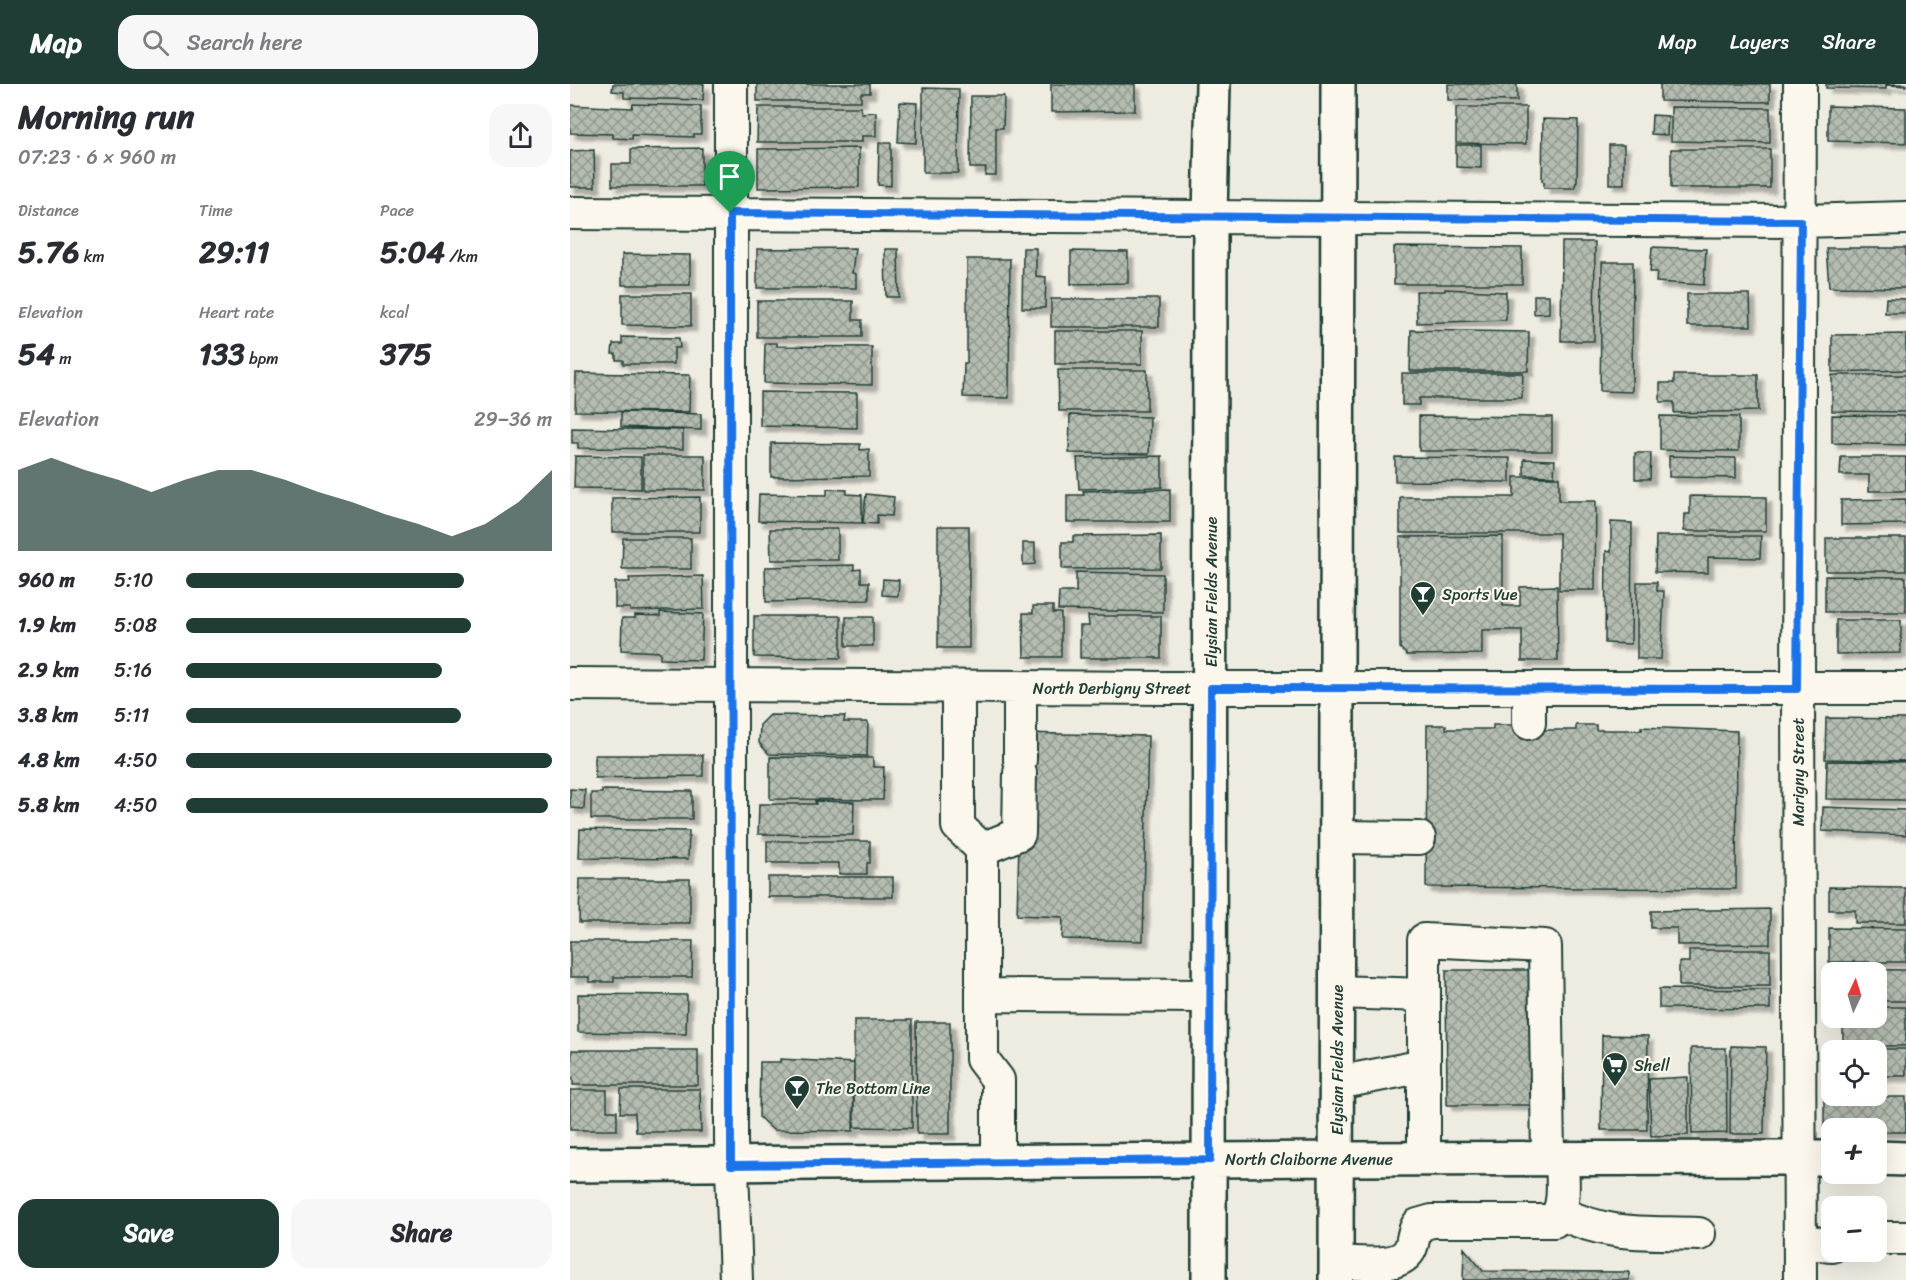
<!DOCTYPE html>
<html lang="en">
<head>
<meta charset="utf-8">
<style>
	:root { --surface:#fff; --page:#f7f7f7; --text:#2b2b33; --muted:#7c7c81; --accent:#1f3d34 }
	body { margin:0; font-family:Sriracha,sans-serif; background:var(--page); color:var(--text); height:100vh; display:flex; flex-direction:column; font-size:22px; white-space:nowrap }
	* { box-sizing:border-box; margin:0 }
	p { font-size:20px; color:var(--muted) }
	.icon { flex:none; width:33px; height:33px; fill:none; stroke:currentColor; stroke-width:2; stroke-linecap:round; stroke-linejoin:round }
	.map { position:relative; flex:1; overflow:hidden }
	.sheet { display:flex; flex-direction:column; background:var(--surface); width:570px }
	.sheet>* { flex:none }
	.needle { width:39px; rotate:4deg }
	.controls { position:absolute; left:1251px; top:878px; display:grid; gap:12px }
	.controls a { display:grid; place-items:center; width:66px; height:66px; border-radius:12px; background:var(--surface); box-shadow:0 6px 24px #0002; font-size:30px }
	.pin { position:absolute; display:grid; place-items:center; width:51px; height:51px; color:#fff; margin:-62px -26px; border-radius:50% 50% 50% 0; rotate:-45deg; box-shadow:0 0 6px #0007 }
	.pin .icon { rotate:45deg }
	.round { display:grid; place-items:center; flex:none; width:63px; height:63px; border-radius:18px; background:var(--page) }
	.headline { display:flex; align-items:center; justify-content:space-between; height:102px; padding:0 18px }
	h1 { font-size:33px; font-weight:700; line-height:45px }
	.metrics { display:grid; grid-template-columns:repeat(3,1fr); gap:9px; height:102px; padding:6px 18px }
	.metrics div { display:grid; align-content:center }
	.metrics b { font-size:30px; font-weight:700 }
	.metrics small { font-size:16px; font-weight:400 }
	.metrics p { font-size:16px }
	.chart { height:168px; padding:12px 18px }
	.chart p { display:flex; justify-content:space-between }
	.chart svg { width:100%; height:108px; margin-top:6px; fill:var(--accent); opacity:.7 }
	.primary-button { display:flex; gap:12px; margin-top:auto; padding:12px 18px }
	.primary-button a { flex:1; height:69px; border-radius:18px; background:var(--accent); color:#fff; font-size:24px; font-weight:700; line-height:69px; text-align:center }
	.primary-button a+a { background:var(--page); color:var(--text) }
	ul { padding:0 18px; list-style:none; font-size:20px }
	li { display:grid; grid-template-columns:96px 72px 1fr; align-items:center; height:45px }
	li i { height:15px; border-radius:8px; background:var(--accent) }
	header { display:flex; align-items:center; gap:36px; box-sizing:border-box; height:84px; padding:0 30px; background:var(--accent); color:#fff }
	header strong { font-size:28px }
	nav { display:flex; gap:33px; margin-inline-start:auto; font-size:21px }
	.search { width:420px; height:54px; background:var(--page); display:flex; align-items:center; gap:15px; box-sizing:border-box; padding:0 21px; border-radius:18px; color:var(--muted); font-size:22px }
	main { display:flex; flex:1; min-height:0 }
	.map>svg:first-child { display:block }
	.building { fill:url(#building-cross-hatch); stroke:#1f3d34; stroke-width:1.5; filter:url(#shadow) }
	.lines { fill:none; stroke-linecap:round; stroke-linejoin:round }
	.minor-casing { stroke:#1f3d34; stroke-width:36 }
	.major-casing { stroke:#1f3d34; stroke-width:38 }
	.minor { stroke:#fbf7ec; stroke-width:32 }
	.major { stroke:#fbf7ec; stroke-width:33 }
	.route-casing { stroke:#fff; stroke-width:12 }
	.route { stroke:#1a73e8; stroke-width:8 }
	.labels { text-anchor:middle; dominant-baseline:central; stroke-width:4.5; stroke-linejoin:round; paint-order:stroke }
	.street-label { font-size:16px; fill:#1f3d34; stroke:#fbf7ec }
	.poi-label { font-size:16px; fill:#1f3d34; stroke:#fbf7ec; text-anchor:start }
</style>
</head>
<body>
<header>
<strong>Map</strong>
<div class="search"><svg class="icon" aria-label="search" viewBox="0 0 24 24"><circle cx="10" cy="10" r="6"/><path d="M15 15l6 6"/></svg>Search here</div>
<nav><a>Map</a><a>Layers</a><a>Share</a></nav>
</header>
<main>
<section class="sheet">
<div class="headline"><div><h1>Morning run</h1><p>07:23 · 6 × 960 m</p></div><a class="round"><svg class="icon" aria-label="share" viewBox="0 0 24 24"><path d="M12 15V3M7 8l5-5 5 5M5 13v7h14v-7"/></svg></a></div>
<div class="metrics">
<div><p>Distance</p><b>5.76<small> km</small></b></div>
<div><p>Time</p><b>29:11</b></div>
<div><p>Pace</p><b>5:04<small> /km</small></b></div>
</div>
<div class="metrics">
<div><p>Elevation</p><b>54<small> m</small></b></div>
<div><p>Heart rate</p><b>133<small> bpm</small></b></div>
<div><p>kcal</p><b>375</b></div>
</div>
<div class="chart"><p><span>Elevation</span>29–36 m</p>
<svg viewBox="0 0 160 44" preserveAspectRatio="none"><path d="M0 44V11L10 6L20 11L30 15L40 20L50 15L60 11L70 11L80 15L90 20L100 24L110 29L120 33L130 38L140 33L150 24L160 11V44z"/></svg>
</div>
<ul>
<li><b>960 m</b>5:10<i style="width:76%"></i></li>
<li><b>1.9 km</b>5:08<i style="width:78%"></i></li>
<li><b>2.9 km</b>5:16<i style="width:70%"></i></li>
<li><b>3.8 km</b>5:11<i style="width:75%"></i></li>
<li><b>4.8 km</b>4:50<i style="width:100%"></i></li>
<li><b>5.8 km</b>4:50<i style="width:99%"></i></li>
</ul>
<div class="primary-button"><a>Save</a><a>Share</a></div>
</section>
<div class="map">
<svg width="1336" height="1196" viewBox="0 0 1336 1196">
	<defs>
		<pattern id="building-cross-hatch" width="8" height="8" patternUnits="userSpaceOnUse" patternTransform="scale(1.5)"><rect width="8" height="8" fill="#b4bbb0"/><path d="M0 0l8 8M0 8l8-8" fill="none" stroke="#929990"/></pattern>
		<filter id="shadow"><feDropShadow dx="5.5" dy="5.5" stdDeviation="1.5" flood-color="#0004"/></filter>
	</defs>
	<rect width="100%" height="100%" fill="#eeece1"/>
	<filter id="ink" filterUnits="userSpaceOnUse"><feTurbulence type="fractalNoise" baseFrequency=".0167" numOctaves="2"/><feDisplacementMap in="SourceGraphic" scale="12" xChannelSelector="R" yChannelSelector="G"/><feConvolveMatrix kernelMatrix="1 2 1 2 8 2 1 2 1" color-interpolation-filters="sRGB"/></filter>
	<g filter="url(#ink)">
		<path class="building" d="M43,0H134L133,16L54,14V8L42,7Z
			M187,0H300V9H291V17H187Z
			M481,0H565V27L481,28Z
			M878,0H947V17L878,16Z
			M1090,0H1200V18L1090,17Z
			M1256,0H1336V2L1316,1V5L1256,4Z
			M353,4L389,5L388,89H353Z
			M401,12H434L433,44H426V91H415L416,84H400Z
			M330,18L347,19L346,59L328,58Z
			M63,20L131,22V50H124V53L62,51V55L43,54V50L0,49V21L62,24Z
			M1258,22L1336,24V59L1258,57Z
			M188,23H291V29L306,28V52H292V58H187Z
			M886,23H956V60L886,59Z
			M1101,23L1200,24V59L1101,57Z
			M1082,31L1098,32L1097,51L1081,50Z
			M973,35L1008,36L1007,97L1004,104H974V98L972,97Z
			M309,59H321V102L308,101Z
			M886,61H911V84L886,83Z
			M1039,61H1054V100H1039Z
			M132,64V102H42V80H61V65Z
			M289,64V103L188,104V65Z
			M1101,65H1200V104H1101Z
			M24,66L25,103H0V67Z
			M992,158H1025L1024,257H991Z
			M824,163L952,164V200H824Z
			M1082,163L1136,165L1134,201L1086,198L1087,188H1080Z
			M285,164L282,189L286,190V204H187V165Z
			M453,164H466V192L476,193L475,224H452Z
			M1256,164H1336V204L1259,203Z
			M315,165H328L329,213H316Z
			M501,167L558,168V199L501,200Z
			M52,170L120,171V201H52Z
			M397,175H440L439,314L393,313L394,279H397Z
			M1032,178H1063L1062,308L1030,307Z
			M875,205L936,208V236L847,239L846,207H875Z
			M52,210H121V242L52,241Z
			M1117,210H1180L1181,242H1117Z
			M964,211H979V229L964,230Z
			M1316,214L1336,215V229H1315Z
			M481,215H589V243H481Z
			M187,217H283V236H292V253H187Z
			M841,246L959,248L958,287H840Z
			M485,247H572V280H485Z
			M1336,250V286L1262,288V251Z
			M52,253L109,254L110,264H104V280H53V276H46V270H42L43,260H52Z
			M195,259H207V262L302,263V301L194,299Z
			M488,286H577V327H489Z
			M6,289L120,291L119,328L5,327Z
			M832,289H953L952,314H849V321H832Z
			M1104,291H1188V327L1104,329V318H1090V299H1104Z
			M1262,291H1336V328L1262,327Z
			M190,308L287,309V344L190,342Z
			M51,328L131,330V346L51,343Z
			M500,331L580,333L579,370L499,369Z
			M1262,331L1336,332V361L1262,359Z
			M849,332L982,333V367H849Z
			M1090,332L1169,333V367L1090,366Z
			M2,344L113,346V365L8,364V359H2Z
			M201,359L290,360V366L299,365V392L201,393Z
			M1065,369H1081L1080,395H1065Z
			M73,371H135V406H73Z
			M5,372L71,373V405L4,404Z
			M592,372V403L509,405L507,374Z
			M1099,372L1166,374V394L1099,393Z
			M825,373L940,374V398L825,397Z
			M1271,373H1336V407H1299V391H1270Z
			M954,375L985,376L984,392L954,391Z
			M944,393H989V417H1026L1025,506H989V449H830V413H944Z
			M257,405L277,406V410L292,411V439L188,437L189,410L257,411Z
			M600,405V438H497V411H514L513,407Z
			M296,410L324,413L322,432L307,431V440L293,439Z
			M1120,412L1196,413V447H1114L1115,430H1120Z
			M130,413V448H42V414Z
			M1336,415V440L1271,441V416Z
			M1041,438L1062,439L1061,560L1035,559L1036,467L1041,468Z
			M368,442H399V564H368Z
			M200,445H268V476H201Z
			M591,451V484L492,485V458H503V452Z
			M933,452V522H950V503L987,502L988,577H952V546H912V570L837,571L830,564V453Z
			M1086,452H1191L1190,474L1138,473V489L1085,488Z
			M53,454H121V485H52Z
			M1256,454H1336V487H1256Z
			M453,459H465V480L453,481Z
			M284,481V486L291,485V498H299V516L196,518L195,483Z
			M506,488L593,490V528L488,526L489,508H506Z
			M133,492L134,525L60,527V524H45V498H60L59,494Z
			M1255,492L1336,493V528H1255Z
			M313,495L329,496L328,512L312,511Z
			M1067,498H1087V507H1094L1091,575H1067Z
			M463,522H483V529H491V573H454L453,529H463Z
			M90,528L133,530L131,576L90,575V568L51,566L52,534H65V531L90,532Z
			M184,532H271V574L184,573Z
			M518,532H591V574H510V542H519Z
			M276,533H303V562H276Z
			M1266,536H1331V569L1266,570Z
			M200,631L275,632L274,638H298L297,672L199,670L189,659L190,641Z
			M1256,634L1336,635V677L1255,675Z
			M857,641H876V645H923V641H947V646H1006V641H1026V646H1072L1071,643L1167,647L1166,805L856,803Z
			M452,649L578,652L573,857L492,855L493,833L447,831Z
			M25,671H133V692L25,694Z
			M200,673L303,674V683H314L313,716L200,715Z
			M1257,677L1336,678V716L1256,715Z
			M0,705L15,706L14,725L0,724Z
			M32,706L122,707V735H21V709H32Z
			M245,717L284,718L283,751L188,750L189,720H246Z
			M1253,723L1336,726V751L1252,747Z
			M10,745L119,747L118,775L9,774Z
			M197,757H300V779H297V790H269V779H197Z
			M198,793H323V813H198Z
			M10,795H120V839H9Z
			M1259,803L1336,804V839H1285V826H1259Z
			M1200,825V860L1107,861V844H1081V827Z
			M1259,844L1336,845V878H1259Z
			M0,857H123L122,893H44V898H19V893H0Z
			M1119,866H1200V902H1109V878H1119Z
			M1263,885L1336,886V917H1306V888H1263Z
			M876,886H966V1021H877Z
			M1089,905L1200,906V925L1089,924Z
			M8,910L117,911L116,950L8,948Z
			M1306,923H1336V962H1273V933H1306Z
			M284,936H342V1044L284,1043Z
			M346,938H380V1050H347Z
			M1032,951L1078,952L1077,1046H1031Z
			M1161,962L1196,963L1194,1050H1160Z
			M1121,964H1156L1157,1049L1122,1050Z
			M1255,965H1336V992H1306V966H1262V987H1256Z
			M2,966H128V1001H3V994H0Z
			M210,975L284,979L283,1047L203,1046L189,1033L190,978H210Z
			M1118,993V1051L1081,1052L1079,995Z
			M51,1005H130L131,1048H66L65,1029H50Z
			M0,1006H37V1027H47V1046H0Z
			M1254,1013H1336V1048H1306V1044H1262V1048H1254Z
			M894,1164L913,1187L1059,1188V1196H893Z"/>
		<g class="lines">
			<defs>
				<path id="minor" d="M161,0V1056L166,1196
					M0,129L1231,137L1336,134
					M0,600L597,604H1336
					M388,603V742L412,765V975L428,996V1079
					M959,639V604
					M450,676V604
					M767,753L849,754
					M412,765L449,750L450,689
					M767,908L854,911
					M412,911L640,912
					M767,999L854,982
					M854,1075V856L975,862L978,1075
					M990,1129C1040,1153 1075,1148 1129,1150
					M1306,1154H1336
					M1230,1156C1242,1156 1249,1162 1262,1162
					M766,1178C786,1178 832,1187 841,1163C844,1155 843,1148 848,1141L862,1137H984C997,1120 992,1095 992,1075
					M1230,1196L1228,605L1230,0"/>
				<path id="major" d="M1306,1074L1336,1075
					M0,1081L767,1075L1262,1074
					M639,1196L640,133L643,0
					M766,1196L768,0"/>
			</defs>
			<use href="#minor" class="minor-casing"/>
			<use href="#major" class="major-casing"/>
			<use href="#minor" class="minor"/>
			<use href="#major" class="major"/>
		</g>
	</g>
	<g class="lines" filter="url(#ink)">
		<defs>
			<path id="route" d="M160,129L1231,137L1227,605L641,604L640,1076L161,1081Z"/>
		</defs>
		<use href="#route" class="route-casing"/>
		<use href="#route" class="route"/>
	</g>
	<defs>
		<symbol id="bar-pin" viewBox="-11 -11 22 30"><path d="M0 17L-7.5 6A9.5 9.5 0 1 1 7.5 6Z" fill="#1f3d34" stroke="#fbf7ec"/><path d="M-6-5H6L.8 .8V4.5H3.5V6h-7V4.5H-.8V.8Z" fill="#fff"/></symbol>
		<symbol id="supermarket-pin" viewBox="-11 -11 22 30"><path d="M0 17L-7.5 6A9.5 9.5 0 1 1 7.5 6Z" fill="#1f3d34" stroke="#fbf7ec"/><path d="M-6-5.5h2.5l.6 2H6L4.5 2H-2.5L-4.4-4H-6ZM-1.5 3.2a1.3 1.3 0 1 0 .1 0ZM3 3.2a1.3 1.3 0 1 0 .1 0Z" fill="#fff"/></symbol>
	</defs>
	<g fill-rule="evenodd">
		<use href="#bar-pin" x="838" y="495" width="30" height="40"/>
		<use href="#supermarket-pin" x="1030" y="966" width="30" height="40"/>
		<use href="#bar-pin" x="212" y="989" width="30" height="40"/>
	</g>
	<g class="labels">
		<g class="street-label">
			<text transform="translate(641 508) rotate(-90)">Elysian Fields Avenue</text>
			<text x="542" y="604">North Derbigny Street</text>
			<text transform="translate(1228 688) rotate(-90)">Marigny Street</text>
			<text transform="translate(767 976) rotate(-90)">Elysian Fields Avenue</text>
			<text x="739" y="1075">North Claiborne Avenue</text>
		</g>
		<g class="poi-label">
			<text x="872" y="510">Sports Vue</text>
			<text x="1064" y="981">Shell</text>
			<text x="246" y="1004">The Bottom Line</text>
		</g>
	</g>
</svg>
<div class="controls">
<a><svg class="needle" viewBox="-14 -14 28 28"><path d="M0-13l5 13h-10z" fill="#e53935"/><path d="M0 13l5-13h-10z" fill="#7c7c81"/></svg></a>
<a><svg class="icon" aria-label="locate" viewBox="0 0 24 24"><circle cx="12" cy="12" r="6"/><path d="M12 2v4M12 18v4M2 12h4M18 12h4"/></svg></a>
<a>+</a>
<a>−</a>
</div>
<div class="pin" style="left:160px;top:129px;background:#1e9e55"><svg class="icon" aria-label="arrive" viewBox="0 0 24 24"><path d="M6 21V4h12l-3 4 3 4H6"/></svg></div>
</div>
</main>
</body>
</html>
